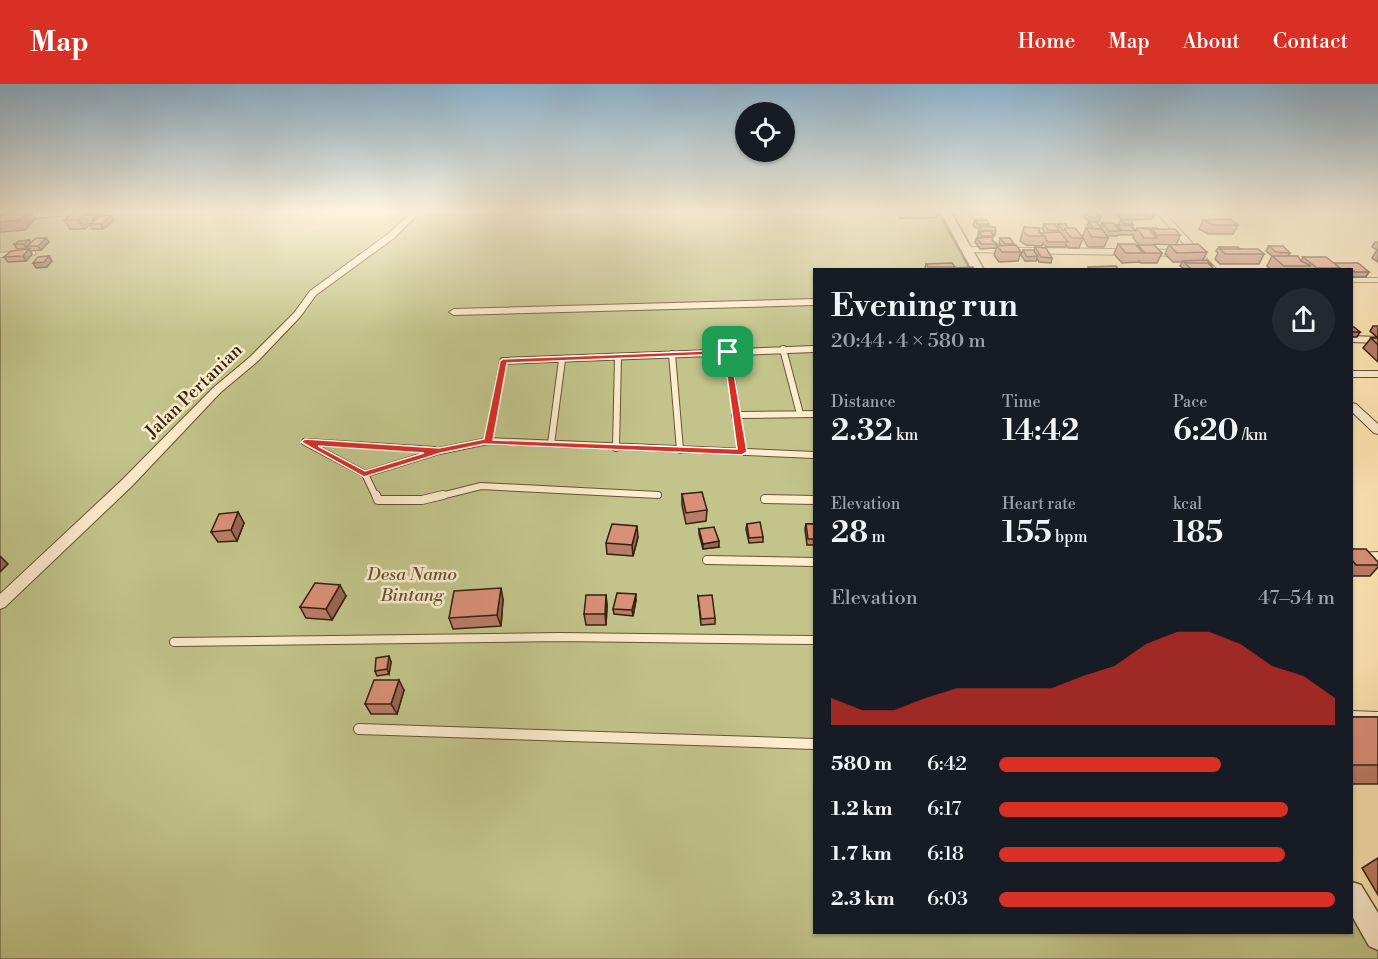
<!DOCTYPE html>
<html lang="en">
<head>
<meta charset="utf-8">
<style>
	:root { --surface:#171b24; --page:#242831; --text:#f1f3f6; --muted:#9ea1a6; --accent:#d93025 }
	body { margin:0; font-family:"Libre Bodoni",serif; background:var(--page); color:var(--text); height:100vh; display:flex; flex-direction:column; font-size:22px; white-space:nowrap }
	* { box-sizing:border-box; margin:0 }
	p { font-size:20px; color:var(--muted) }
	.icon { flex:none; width:33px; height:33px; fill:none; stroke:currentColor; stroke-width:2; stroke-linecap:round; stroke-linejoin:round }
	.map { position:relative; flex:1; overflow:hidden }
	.sheet { position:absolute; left:813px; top:184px; width:540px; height:666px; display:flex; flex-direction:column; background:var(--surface); border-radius:0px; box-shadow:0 2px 4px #0004 }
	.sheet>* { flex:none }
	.buttons { position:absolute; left:735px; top:18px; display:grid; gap:12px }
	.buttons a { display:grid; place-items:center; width:60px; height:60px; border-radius:50%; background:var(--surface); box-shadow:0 2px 4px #0004; font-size:30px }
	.pin { position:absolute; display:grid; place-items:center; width:51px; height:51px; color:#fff; margin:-26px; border-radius:12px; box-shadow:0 3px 9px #0006 }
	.round { display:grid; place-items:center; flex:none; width:63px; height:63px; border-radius:32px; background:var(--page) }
	.head { display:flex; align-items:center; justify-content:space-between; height:102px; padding:0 18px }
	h1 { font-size:33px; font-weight:600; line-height:45px }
	.stats { display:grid; grid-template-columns:repeat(3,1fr); gap:9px; height:102px; padding:6px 18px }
	.stats div { display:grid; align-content:center }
	.stats b { font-size:30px; font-weight:600 }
	.stats small { font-size:16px; font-weight:400 }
	.stats p { font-size:16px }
	.chart { height:168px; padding:12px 18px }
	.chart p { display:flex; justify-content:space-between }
	.chart svg { width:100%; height:108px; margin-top:6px; fill:var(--accent); opacity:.7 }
	ul { padding:0 18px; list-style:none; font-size:20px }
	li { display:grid; grid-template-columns:96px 72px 1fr; align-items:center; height:45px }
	li i { height:15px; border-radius:8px; background:var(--accent) }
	header { display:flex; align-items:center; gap:36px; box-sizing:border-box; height:84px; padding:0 30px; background:var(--accent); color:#fff }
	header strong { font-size:28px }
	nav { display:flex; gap:33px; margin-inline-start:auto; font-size:21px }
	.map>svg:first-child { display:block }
	.green { fill:#c2c48b; stroke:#7b734c; stroke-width:1.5 }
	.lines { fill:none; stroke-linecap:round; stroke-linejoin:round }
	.service-far3-casing { stroke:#665337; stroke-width:6 }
	.service-far2-casing { stroke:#665337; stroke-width:8 }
	.service-far1-casing { stroke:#665337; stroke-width:10 }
	.service-casing { stroke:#665337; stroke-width:12 }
	.minor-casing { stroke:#665337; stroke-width:2 }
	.tertiary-casing { stroke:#665337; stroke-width:3 }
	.service-far3 { stroke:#feeece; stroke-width:4.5 }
	.service-far2 { stroke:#feeece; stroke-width:6 }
	.service-far1 { stroke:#feeece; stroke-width:8 }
	.service { stroke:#feeece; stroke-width:10 }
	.minor { fill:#feeece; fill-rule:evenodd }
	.tertiary { fill:#feeece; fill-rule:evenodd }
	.wall { fill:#bb7c67; stroke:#34220e; stroke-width:1.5 }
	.shaded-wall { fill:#986554; stroke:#34220e; stroke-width:1.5 }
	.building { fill:#d99078; stroke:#34220e; stroke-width:1.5 }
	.route { fill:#d93025; stroke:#fff; stroke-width:1.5; fill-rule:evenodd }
	.labels { text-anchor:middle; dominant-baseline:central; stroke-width:5; stroke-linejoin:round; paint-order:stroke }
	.street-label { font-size:18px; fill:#34220e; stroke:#feeece }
	.park-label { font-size:18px; font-style:italic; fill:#5f5334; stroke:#feeece }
</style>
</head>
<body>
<header>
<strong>Map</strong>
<nav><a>Home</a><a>Map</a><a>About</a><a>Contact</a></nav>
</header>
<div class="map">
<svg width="1378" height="875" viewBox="0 0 1378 875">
	<rect width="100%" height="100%" fill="#fde5b3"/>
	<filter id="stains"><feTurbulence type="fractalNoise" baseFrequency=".00333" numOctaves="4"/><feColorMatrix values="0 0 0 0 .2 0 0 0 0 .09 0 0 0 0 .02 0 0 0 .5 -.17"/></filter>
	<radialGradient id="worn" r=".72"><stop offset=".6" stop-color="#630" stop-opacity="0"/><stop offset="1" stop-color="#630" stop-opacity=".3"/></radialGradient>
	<path class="green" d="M0,127H937L970,186H814V849H1352V811L1378,855V875H0Z"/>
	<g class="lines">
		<defs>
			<path id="service-far3" d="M0,171L33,169
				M1352,196H1378"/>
			<path id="service-far2" d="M783,265L800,330
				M728,268L742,368
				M672,270L680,366
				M1352,290H1378
				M735,331L814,330
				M488,357L503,277L814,265
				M305,358L365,390L376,413
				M307,358L434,366
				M551,360L562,276
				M616,364L618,273
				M365,390L439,367L488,357L814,371
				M437,413L481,402L658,411"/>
			<path id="service-far1" d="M376,411L378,416H422L443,411
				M765,415L814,416
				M707,476L814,478
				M174,558L560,553L814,556"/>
			<path id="service" d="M1352,632L1378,633
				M359,645L814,660"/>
			<path id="minor" d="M68,127H105L101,129L0,136V132Z
				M413,127H421L394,154L316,211L300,233L258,277L221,308L132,402L5,523L0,525V510L122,396L213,304L250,273L294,229L310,207L388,150Z
				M1155,127H1163L1217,186H1207Z
				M963,163L1185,166L1189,169L1185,172L966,168L962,165Z
				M814,215V221L454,231L449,228L454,225Z
				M1352,252L1378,253V259L1352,258Z
				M1352,319L1356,320L1378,340V350L1374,349L1352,328Z
				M1378,468V478L1352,479V469Z"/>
			<path id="tertiary" d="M940,127H950L984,186H972Z
				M1352,798L1361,801L1378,829V866L1369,862L1352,832Z"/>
		</defs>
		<use href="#service-far3" class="service-far3-casing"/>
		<use href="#service-far2" class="service-far2-casing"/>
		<use href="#service-far1" class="service-far1-casing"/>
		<use href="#service" class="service-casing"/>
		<use href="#minor" class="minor-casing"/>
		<use href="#tertiary" class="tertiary-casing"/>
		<use href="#service-far3" class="service-far3"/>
		<use href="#service-far2" class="service-far2"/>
		<use href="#service-far1" class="service-far1"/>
		<use href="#service" class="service"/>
		<use href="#minor" class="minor"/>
		<use href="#tertiary" class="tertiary"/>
	</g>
	<path class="wall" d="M77,127H95L98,131L92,136L93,137L114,136L103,145H92L90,141L84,145H70L64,136Z
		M896,127H939L937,134H900Z
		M1118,127H1157L1154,132H1153L1151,135L1125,136L1133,140L1132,144L1136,147L1137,144L1158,145L1180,151L1176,161L1154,160V161L1162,169L1157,179H1141L1139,177V178L1122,179L1114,170L1118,160L1137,163L1139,161L1133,154L1134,151H1119V150L1118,152H1107L1108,154L1104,163H1088L1083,154L1079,164H1069L1066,161V163H1046L1043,159L1042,162L1026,161L1020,157L1024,143L1041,149H1045L1042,144L1044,140L1057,144L1058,140L1068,144L1082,154L1086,144H1089L1087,141L1089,138L1084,133L1085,128L1101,133L1099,137L1095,138L1101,143L1102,139L1116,143L1117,141H1120L1119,140L1121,135L1122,136L1116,130Z
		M975,136L989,140L988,142L996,147L995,151H993L992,156L997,160L996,164L980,165L975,158L977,154L978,153V152L979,144H976L973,141Z
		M1203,136L1238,141L1233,150H1208L1199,145Z
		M46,154L49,158L41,166L30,167L28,164L17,165L14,160L29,156L30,159Z
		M1000,154L1014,160V161L1021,168L1018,177L999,178L994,171L997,162H1001L999,159Z
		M1375,158H1378V178L1372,174L1377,166L1372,163Z
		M1169,161L1207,168L1203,176L1212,181L1211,183L1215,186H1182L1183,184L1180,182L1182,178H1173L1165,170Z
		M1269,162L1290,169L1288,172L1301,177L1303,173L1369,188L1366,193H1352V186H1271L1267,182L1272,172L1266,167Z
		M1035,163L1052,174L1051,179L1039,178L1037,174L1036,177H1025L1021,171L1023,166L1034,167Z
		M1219,163L1240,165L1264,170L1259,180H1220L1215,175L1218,169L1216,167Z
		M29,165L32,170L26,177L8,178L4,173Z
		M926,180L955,183L954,184L974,186H926L925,184Z
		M1373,242H1378V254L1370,247Z
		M1352,243L1360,248L1357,253H1352Z
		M1371,254H1378V278L1363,264Z
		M682,410L707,426L706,437L686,440L682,421Z
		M238,428L244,439L237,457L218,458L211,448Z
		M747,440L763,453V458L749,459L746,445Z
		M806,440H814V461H807L805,445Z
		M699,445L719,463L703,465L699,450Z
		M638,453L633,472L607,470L606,459Z
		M1352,465L1378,478V483L1370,492H1352Z
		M606,511L607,522L606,541H586L584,530Z
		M346,512L332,536L306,534L300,523Z
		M698,512L715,534V540L701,541Z
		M503,515L501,542L453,545L449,534Z
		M636,516L633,532L614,530L613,525Z
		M391,578L389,590L377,592L375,587Z
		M404,606L397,630H371L365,620Z
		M1352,633H1378V700H1352Z
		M1378,774V811L1362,784Z"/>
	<path class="shaded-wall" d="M28,127H30L35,135L25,146L1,148L0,138Z
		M87,127H95L98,131L92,136L94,138L84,145L78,136Z
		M111,131L114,136L103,145L101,140Z
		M46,154L49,158L41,166L38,162Z
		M29,156L32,161L27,162L28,164L27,165L24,160Z
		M29,165L32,170L26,177L23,172Z
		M49,172L52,177L47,183L36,184L33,179Z
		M238,428L244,439L237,457L231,446Z
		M637,442L638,453L633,472L632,461Z
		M719,457V463L703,465V460Z
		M0,472L8,480L0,488Z
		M340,501L346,512L332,536L326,525Z
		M501,504L503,515L501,542L497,531Z
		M636,510V516L633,532L632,526Z
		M606,511L607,522L606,541L605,530Z
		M389,572L391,578L389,590L387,585Z
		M399,596L404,606L397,630L391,620Z"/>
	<path class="building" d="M20,127H28L20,136L0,138V133L5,128Z
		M77,127H87L84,129H88L78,136H64Z
		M1085,128H1096L1101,133H1090Z
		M111,131L101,140H90L100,132Z
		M1121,135L1131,136L1133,140H1124Z
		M1230,135L1238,141H1213L1203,136Z
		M975,136H987L989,140H977Z
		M1089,137L1097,138L1103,147L1102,145H1095L1092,143Z
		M1102,139H1113L1120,147H1109Z
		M1044,140H1055L1059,147L1048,146Z
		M1058,140H1066L1068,144H1065L1064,146H1062Z
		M1117,141L1133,142L1132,144L1137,147L1121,146Z
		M980,142L995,143L996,147L982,146Z
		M1024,143L1040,144L1039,148L1045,152H1029L1023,148Z
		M1065,144H1075L1083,154H1072L1066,148Z
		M1086,144L1102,145L1108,154L1092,153Z
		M1137,144L1149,145L1157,154H1144Z
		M1140,144H1157L1158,145H1152L1151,147L1149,145Z
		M1152,145H1175L1180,151H1157Z
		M990,147L994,152H982L979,148Z
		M1060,148L1068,158H1048L1045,154V152L1041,149Z
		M993,153L992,156L997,160H981L977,154Z
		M36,154H46L38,162H27Z
		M1000,154H1010L1014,160H1005Z
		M29,156L24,160H14L19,157Z
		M1118,160H1135L1143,169H1126Z
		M1198,160L1207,168L1177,169L1169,161Z
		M1016,161L1021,168H1002L997,162Z
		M1138,161H1154L1162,169H1145Z
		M1269,162H1283L1290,169L1276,168Z
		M1035,163L1046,164L1052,174L1041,173Z
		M1219,163H1238L1240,165H1221Z
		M29,165L23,172L4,173L11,167Z
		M1220,165H1258L1264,170H1225Z
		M1023,166H1033L1038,172L1027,173Z
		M49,172L44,178L33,179L38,173Z
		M1272,172H1298L1301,177L1311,182H1284Z
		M1303,173H1326L1340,184H1317Z
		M1207,176L1212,181H1210L1208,179H1185L1183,177Z
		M952,179L955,183H928L926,180Z
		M1185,179H1208L1215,186H1192Z
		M1334,179H1358L1369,188H1355L1348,184L1350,186H1338L1340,184Z
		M1116,182L1119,186H1090L1088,183Z
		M973,183L974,186H954V184Z
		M886,185H905L906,186H887Z
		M1352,243H1354L1360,248H1352Z
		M1371,254H1378V261Z
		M702,408L707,426L686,429L682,410Z
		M238,428L231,446L211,448L219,430Z
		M760,438L763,453L749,454L747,440Z
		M612,440L637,442L632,461L606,459Z
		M806,440H814V455H808Z
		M714,443L719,457L703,460L699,445Z
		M1352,465H1366L1378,478V481H1356L1352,476Z
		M315,499L340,501L326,525L300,523Z
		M501,504L497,531L449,534L454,507Z
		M617,509L636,510L632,526L613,525Z
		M586,511H606L605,530H584Z
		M712,511L715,534L701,535L698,512Z
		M389,572L387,585L375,587L376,574Z
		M374,596H399L391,620H365Z
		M1352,633H1378V681H1352Z"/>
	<linearGradient id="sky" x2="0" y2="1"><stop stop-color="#8db7d5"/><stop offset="0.51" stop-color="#fef3dd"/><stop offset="1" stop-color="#fef3dd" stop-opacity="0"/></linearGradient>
	<rect width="1378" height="249" fill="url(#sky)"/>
	<path class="route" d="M730,266L747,368L742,371L484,360L441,369L364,393L301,358L305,355L439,364L484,355L500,277L503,275ZM724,270L737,365L493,356L507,279ZM318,362L424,369L365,387Z"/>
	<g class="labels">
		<g class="street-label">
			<text transform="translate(194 307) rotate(-44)">Jalan Pertanian</text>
		</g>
		<g class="park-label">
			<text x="412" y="490">Desa Namo<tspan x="412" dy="21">Bintang</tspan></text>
		</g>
	</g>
	<rect width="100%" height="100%" filter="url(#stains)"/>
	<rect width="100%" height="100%" fill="url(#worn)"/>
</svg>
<div class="buttons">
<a><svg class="icon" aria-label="locate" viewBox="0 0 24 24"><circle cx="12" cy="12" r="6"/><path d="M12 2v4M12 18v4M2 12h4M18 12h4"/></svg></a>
</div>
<div class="pin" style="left:728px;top:268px;background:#1e9e55"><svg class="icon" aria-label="arrive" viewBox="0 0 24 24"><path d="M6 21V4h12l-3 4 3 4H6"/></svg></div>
<section class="sheet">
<div class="head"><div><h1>Evening run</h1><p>20:44 · 4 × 580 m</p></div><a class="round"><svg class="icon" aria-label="share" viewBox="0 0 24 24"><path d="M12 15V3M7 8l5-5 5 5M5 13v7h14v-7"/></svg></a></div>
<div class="stats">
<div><p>Distance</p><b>2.32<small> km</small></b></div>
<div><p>Time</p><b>14:42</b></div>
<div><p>Pace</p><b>6:20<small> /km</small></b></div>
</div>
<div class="stats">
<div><p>Elevation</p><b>28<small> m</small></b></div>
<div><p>Heart rate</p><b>155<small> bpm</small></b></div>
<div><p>kcal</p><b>185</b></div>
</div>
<div class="chart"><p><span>Elevation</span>47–54 m</p>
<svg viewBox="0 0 160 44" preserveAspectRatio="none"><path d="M0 44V33L10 38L20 38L30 33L40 29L50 29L60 29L70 29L80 24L90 20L100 11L110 6L120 6L130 11L140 20L150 24L160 33V44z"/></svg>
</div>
<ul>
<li><b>580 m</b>6:42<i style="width:66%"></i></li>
<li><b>1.2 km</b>6:17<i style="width:86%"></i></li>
<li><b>1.7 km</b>6:18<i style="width:85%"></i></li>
<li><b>2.3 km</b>6:03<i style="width:100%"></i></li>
</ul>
</section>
</div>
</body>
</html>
